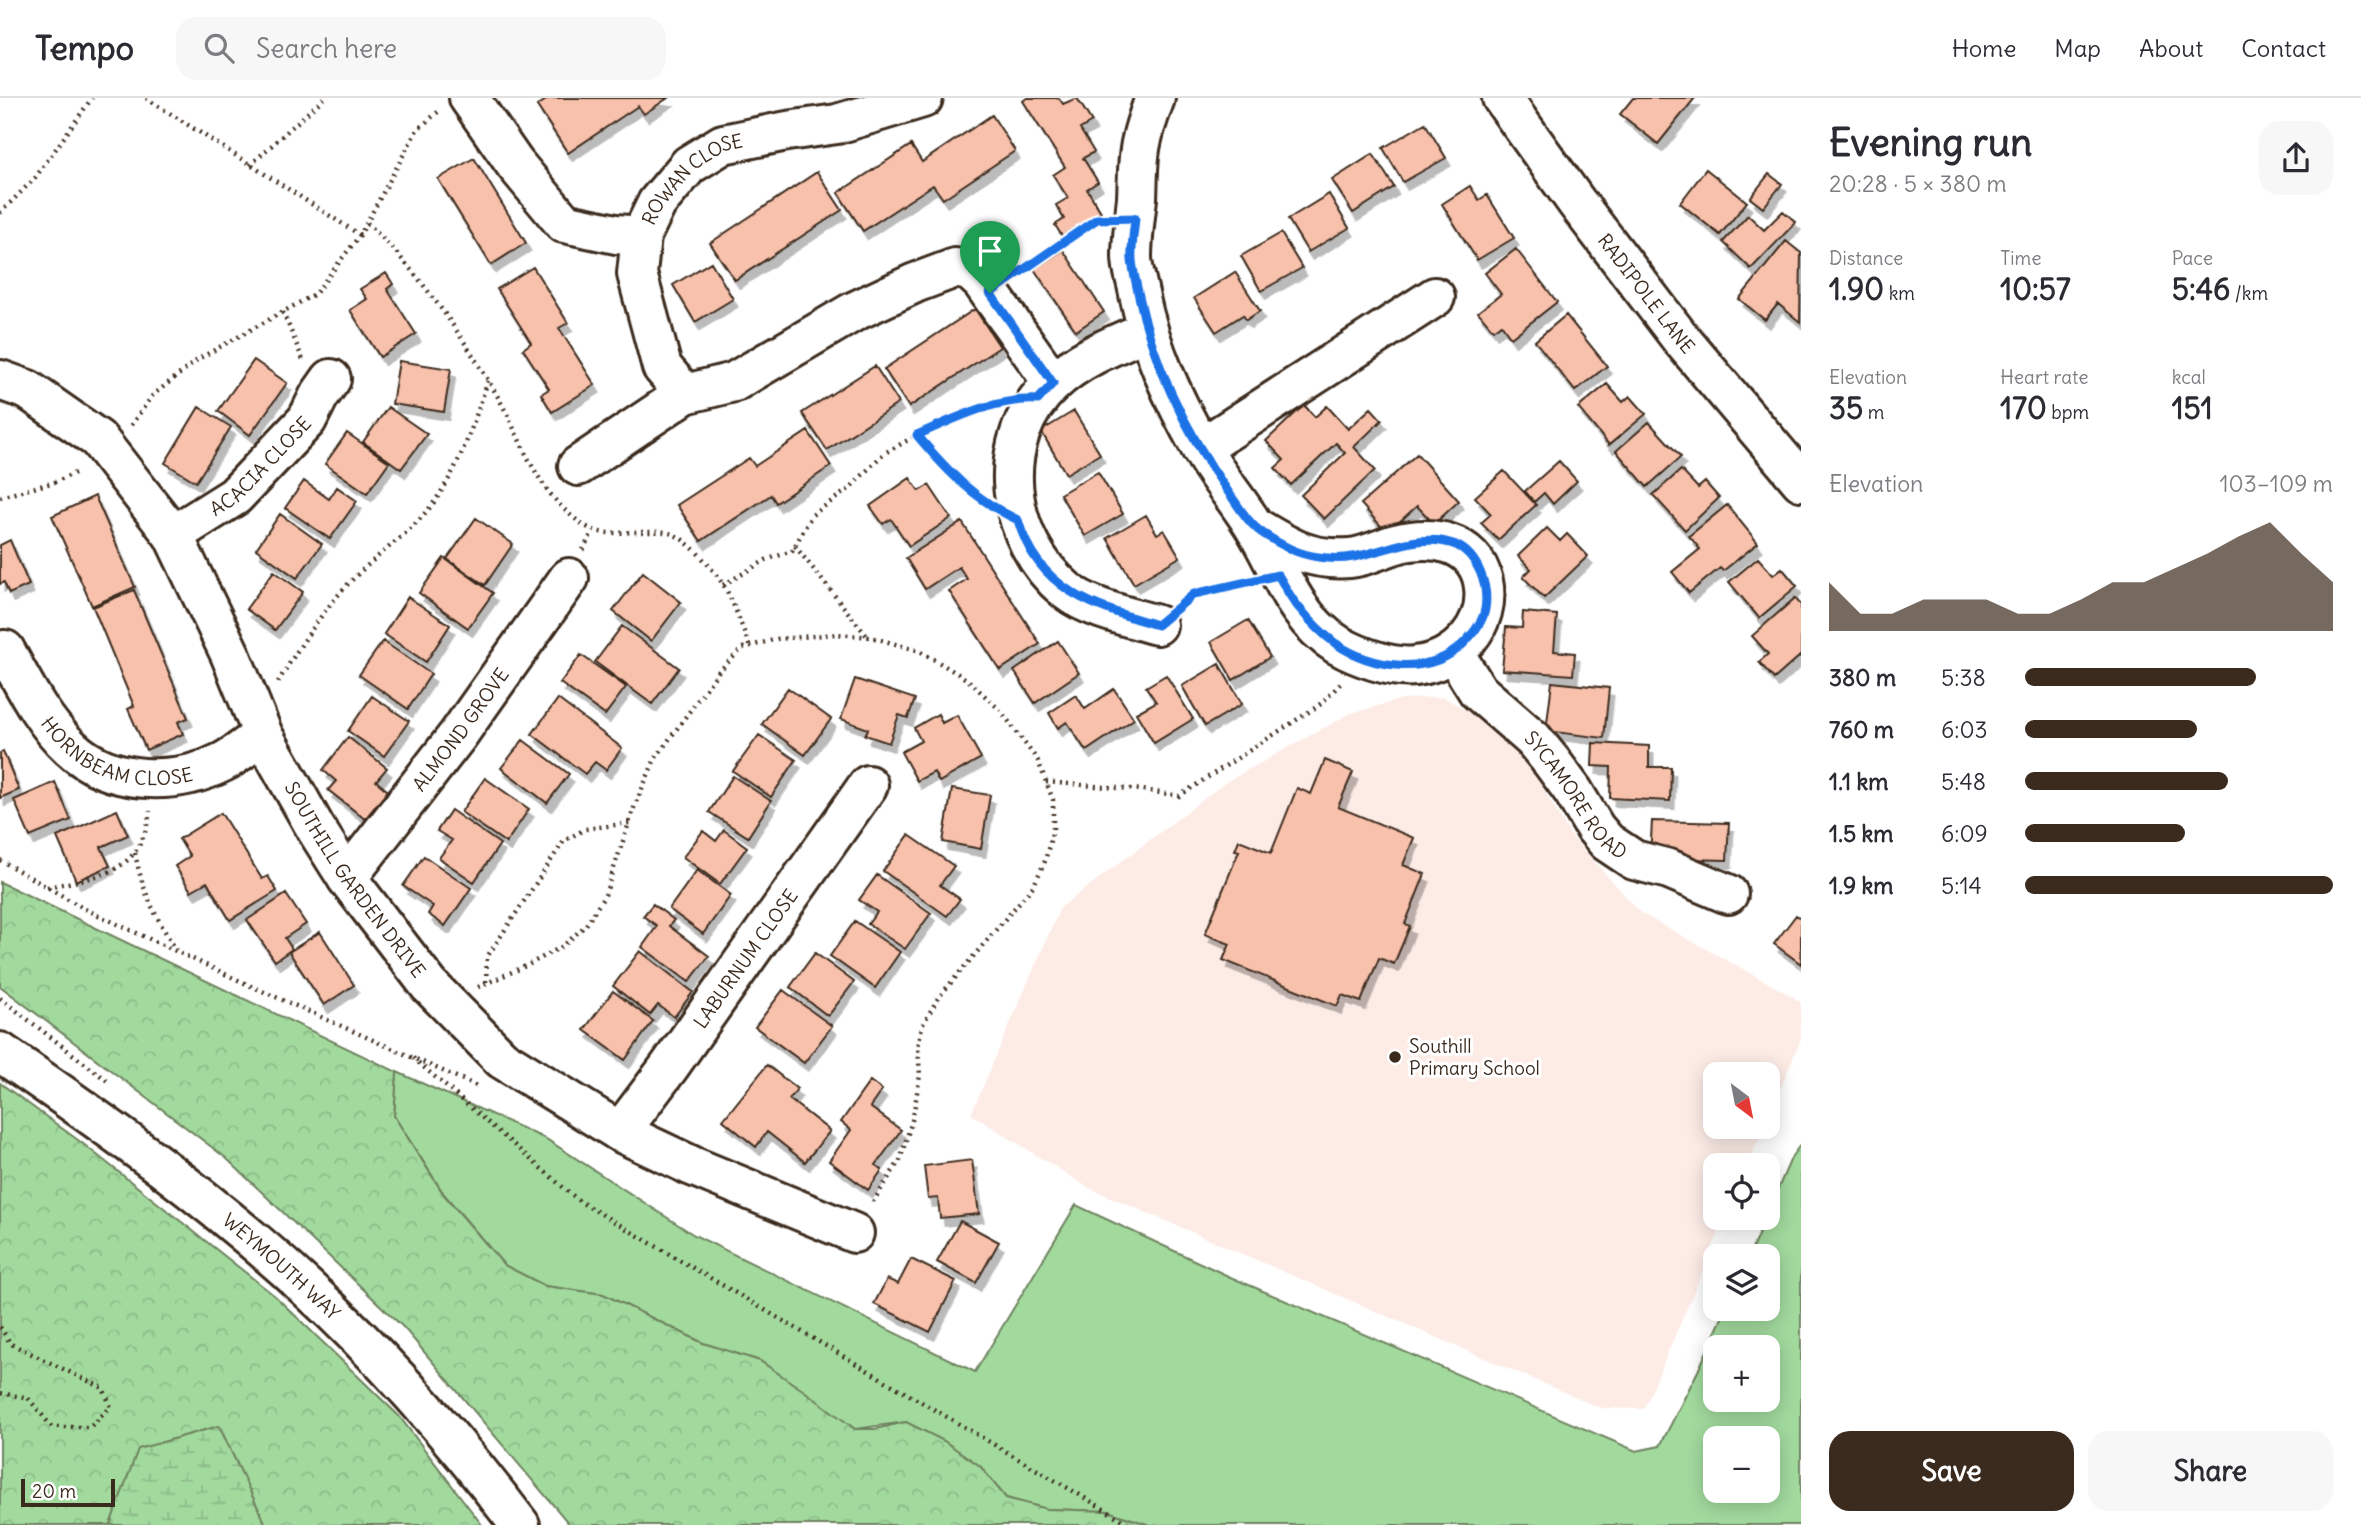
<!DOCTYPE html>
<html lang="en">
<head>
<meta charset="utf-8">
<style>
	:root { --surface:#fff; --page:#f7f7f7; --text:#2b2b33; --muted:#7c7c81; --line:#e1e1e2; --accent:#3b2a1e }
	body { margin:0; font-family:Delius,sans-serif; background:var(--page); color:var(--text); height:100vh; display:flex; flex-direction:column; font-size:26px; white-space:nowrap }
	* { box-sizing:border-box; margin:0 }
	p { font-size:23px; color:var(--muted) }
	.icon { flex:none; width:38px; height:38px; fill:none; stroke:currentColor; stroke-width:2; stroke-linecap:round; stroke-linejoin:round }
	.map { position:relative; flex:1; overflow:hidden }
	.side { display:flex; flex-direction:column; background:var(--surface); width:560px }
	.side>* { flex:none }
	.needle { width:46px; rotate:148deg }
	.buttons { position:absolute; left:1703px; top:964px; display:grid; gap:14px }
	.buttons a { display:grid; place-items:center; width:77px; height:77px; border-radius:14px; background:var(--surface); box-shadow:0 4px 18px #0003; font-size:35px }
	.scale { position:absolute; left:21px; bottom:18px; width:94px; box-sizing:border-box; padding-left:7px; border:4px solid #3b2a1e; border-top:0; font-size:19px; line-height:24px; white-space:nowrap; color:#3b2a1e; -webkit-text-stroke:5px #fff; paint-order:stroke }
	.pin { position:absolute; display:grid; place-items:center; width:60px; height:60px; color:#fff; margin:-72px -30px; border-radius:50% 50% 50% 0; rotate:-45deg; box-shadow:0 0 7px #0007 }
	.pin .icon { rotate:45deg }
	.round { display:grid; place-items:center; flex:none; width:74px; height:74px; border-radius:21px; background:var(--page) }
	.head { display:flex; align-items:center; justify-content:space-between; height:119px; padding:0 28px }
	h1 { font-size:38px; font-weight:700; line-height:52px }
	.figures { display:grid; grid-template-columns:repeat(3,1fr); gap:10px; height:119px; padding:7px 28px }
	.figures div { display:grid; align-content:center }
	.figures b { font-size:30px; font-weight:700 }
	.figures small { font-size:19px; font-weight:400 }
	.figures p { font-size:19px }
	.chart { height:196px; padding:14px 28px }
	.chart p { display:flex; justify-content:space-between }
	.chart svg { width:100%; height:126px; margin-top:7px; fill:var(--accent); opacity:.7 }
	.button { display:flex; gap:14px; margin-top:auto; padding:14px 28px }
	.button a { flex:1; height:80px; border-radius:21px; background:var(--accent); color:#fff; font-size:28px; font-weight:700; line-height:80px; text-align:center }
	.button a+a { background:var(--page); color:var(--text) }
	ul { padding:0 28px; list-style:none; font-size:23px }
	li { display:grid; grid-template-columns:112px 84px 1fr; align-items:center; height:52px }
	li i { height:18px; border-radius:9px; background:var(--accent) }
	header { display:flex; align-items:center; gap:42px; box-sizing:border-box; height:98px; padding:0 35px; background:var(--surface); border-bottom:2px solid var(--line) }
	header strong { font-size:33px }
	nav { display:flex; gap:38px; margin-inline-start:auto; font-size:24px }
	.search { width:490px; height:63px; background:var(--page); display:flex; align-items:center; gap:18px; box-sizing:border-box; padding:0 24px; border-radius:21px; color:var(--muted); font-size:26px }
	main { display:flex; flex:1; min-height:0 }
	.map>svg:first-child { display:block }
	.built { fill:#fdece6 }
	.grass { fill:#a2da9e; stroke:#6e825e; stroke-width:2; fill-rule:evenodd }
	.forest { fill:url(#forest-crowns); stroke:#6e825e; stroke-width:2 }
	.wetland { fill:url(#wetland-marsh); stroke:#6e825e; stroke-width:2 }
	.building { fill:#f8c1ac; stroke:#3b2a1e; stroke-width:2; filter:url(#shadow) }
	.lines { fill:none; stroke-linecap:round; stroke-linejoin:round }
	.minor-casing { stroke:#3b2a1e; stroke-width:44 }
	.highway-casing { stroke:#3b2a1e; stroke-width:44 }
	.path { stroke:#3b2a1e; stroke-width:4.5; stroke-dasharray:2 5; stroke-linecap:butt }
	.minor { stroke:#fff; stroke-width:38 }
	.highway { stroke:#fff; stroke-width:38 }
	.route-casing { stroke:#fff; stroke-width:14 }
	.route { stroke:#1a73e8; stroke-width:9 }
	.poi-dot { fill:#3b2a1e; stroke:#fff; stroke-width:2.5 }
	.labels { text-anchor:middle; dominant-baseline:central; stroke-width:6; stroke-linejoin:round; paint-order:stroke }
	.street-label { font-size:19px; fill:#3b2a1e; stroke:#fff }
	.poi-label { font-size:19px; fill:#3b2a1e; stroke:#fff; text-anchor:start }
</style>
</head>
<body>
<header>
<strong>Tempo</strong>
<div class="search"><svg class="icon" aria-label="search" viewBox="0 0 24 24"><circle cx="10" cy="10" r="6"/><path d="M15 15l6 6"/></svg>Search here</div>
<nav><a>Home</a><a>Map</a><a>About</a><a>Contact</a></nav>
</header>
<main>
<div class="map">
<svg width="1801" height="1427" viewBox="0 0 1801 1427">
	<defs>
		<pattern id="forest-crowns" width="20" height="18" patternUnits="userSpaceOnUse" patternTransform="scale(1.75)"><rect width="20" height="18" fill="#a2da9e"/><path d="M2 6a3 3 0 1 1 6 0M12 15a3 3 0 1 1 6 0" fill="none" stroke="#8cbb88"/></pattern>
		<pattern id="wetland-marsh" width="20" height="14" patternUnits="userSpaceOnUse" patternTransform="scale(1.75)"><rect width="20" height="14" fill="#a2da9e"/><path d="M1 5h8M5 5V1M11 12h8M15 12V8" fill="none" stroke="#8cbb88"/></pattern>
		<filter id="shadow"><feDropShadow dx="4.5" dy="8" stdDeviation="0" flood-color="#0004"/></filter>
	</defs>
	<rect width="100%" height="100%" fill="#fff"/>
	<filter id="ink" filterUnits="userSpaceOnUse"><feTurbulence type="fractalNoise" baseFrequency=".0143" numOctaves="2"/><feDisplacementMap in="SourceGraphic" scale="14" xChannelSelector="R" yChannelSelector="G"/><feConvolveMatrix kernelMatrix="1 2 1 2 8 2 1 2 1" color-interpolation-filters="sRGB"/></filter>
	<g filter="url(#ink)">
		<path class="built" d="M1443,599L1479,619L1528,665L1571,738L1642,816L1792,898L1801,905V941L1768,1020V976H1715V1029H1764L1747,1067L1715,1068V1120H1725L1644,1311L1600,1310L1087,1089L971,1016L1060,810L1226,684L1349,616L1402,601Z"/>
		<path class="grass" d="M397,974L546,1041L694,1137L975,1274L1076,1107L1228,1178L1636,1353L1660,1348L1698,1273L1726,1211H1768V1158H1749L1792,1058L1801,1046V1427H1150L1107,1413L1047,1411L1006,1400L980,1368L944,1343L906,1324L855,1331L760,1263L703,1245L603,1196L545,1188L504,1167L444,1096L394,1018ZM1715,1250H1768V1302H1715ZM1715,1340H1768V1393H1715Z"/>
		<path class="forest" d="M0,784L397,974L394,1018L444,1097L504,1167L545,1188L603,1196L703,1245L760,1263L807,1295L855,1331H875L906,1324L944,1343L980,1368L1006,1400L1047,1411L1107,1413L1150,1427H570L404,1230L226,1060L0,888Z
			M0,985L82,1045L275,1198L399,1318L482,1427H266L219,1328L139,1351L110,1427H0Z"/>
		<path class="wetland" d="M219,1328L266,1427H110L138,1351Z"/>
		<path class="building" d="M549,0H668L644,16L638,8L568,55L537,8Z
			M1027,0H1059L1063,6L1077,0L1092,24L1080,31L1094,54L1083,60L1098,84L1087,91L1101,114L1062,138L1055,127L1064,121L1056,107L1068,100L1053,77L1065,69L1023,3Z
			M1633,0H1695L1658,46L1620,16Z
			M992,17L1015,53L943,101L933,87L863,133L838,95L911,47L922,64Z
			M1425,25L1446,60L1403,84L1383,50Z
			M1373,56L1394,89L1353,115L1332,82Z
			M474,60L526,145L491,167L438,81Z
			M1706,71L1747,104L1720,137L1680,105Z
			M817,74L842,112L735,182L710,145Z
			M1769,76L1782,86L1763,110L1750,100Z
			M1470,88L1479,102L1487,97L1514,140L1477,162L1442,106Z
			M1329,96L1349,130L1308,154L1288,121Z
			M1783,113L1796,124L1751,171L1723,144L1748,117L1764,132Z
			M1281,135L1302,170L1261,193L1241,158Z
			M1786,143L1801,155L1800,224L1778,206L1765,222L1739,201Z
			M1516,151L1557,204L1511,240L1501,226L1493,232L1478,214L1501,196L1485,175Z
			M1063,152L1104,214L1076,233L1034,171Z
			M711,164L733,201L695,224L673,187Z
			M533,169L568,225L559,230L595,287L552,314L541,296L549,291L523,251L531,245L497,191Z
			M1235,174L1260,213L1246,222L1243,217L1216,234L1194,200Z
			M386,175L393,186L387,191L416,236L380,259L350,212L367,201L360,191Z
			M975,211L1000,249L909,309L884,271Z
			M1566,217L1607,268L1575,293L1535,243Z
			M254,262L287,285L250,337L218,313Z
			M399,263L451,271L444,314L392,306Z
			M875,268L899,305L827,352L802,315Z
			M1607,286L1623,304L1630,298L1646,316L1609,347L1578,310Z
			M1304,307L1315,319L1327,308L1348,331L1371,310L1382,322L1354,349L1375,372L1324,421L1301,397L1345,355L1336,345L1291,387L1275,370L1284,362L1266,343Z
			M199,309L231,329L196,384L165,365Z
			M388,309L427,336L401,371L363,344Z
			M1074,313L1100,356L1066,376L1041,333Z
			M1649,324L1681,359L1647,389L1616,353Z
			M808,333L831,368L776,405L771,397L701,443L677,407L749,360L755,368Z
			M347,335L389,364L367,395L325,366Z
			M1417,356L1459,403L1434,426L1417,408L1387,435L1361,406Z
			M1559,363L1577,383L1553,406L1544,395L1534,404L1525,393Z
			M1681,372L1698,390L1705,384L1719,400L1685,432L1653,397Z
			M1504,373L1536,407L1498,442L1481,425L1491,416L1475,399Z
			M1098,374L1123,416L1085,438L1060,396Z
			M910,380L919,393L929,387L951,420L909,448L891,421L883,426L870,408Z
			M304,383L329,401L337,389L357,403L330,441L285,410Z
			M95,398L135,489L92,508L52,418Z
			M1727,407L1758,445L1723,473L1720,470L1689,495L1672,474L1700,451L1689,438Z
			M280,416L322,446L297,480L256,451Z
			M1146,417L1157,436L1164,432L1180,459L1134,486L1107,440Z
			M476,420L513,446L485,487L447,461Z
			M962,424L1040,546L1000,572L949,493L967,481L959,469L925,491L906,460Z
			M1547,430L1560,443L1567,436L1588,458L1544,500L1523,479L1531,471L1518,458Z
			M10,442L29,487L9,496L4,484L0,486V447Z
			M444,460L493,495L468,530L419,495Z
			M1758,460L1773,477L1782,470L1797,488L1759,520L1729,484Z
			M274,473L303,494L275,532L246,511Z
			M643,474L681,504L651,543L613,513Z
			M134,492L188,620L178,624L183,636L146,652L128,611L134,608L93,509Z
			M408,499L450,527L426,564L384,536Z
			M1795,500L1801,507V557L1774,581L1759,564L1768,556L1752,538Z
			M1523,514L1557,517L1554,553L1575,555L1573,577L1502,572L1506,529L1522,530Z
			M1248,522L1270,559L1233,582L1211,544Z
			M622,528L679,570L652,606L595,564Z
			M383,543L431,576L408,611L359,577Z
			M1058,543L1079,575L1035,605L1014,573Z
			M581,557L626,589L605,617L560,585Z
			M1219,566L1242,606L1205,628L1182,588Z
			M1166,577L1193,621L1154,645L1136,615L1156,604L1146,589Z
			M855,581L915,601L908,620L899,617L889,645L865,637L868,631L841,621Z
			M1552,584L1609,590L1604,640L1546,633Z
			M788,590L831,621L805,657L762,626Z
			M1114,591L1134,621L1086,653L1067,624L1058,630L1049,615L1076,597L1085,611Z
			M372,598L409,623L384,658L348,633Z
			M558,601L622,650L606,672L595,664L585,676L532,636Z
			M938,616L942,625L957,617L981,660L939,684L934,674L917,683L901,654L921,643L914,630Z
			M759,637L796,662L771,699L733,673Z
			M348,639L387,670L376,683L388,693L365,721L328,692L336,683L323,672Z
			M523,642L569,676L547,705L501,670Z
			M1593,645L1649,648V669H1671L1670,703L1610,700L1611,669L1592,668Z
			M3,653L19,692L0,700V655Z
			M1325,662L1353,674L1338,709L1414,740L1403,767L1425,776L1405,826L1410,828L1394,866L1379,860L1361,904L1342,897L1337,908L1223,862L1230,846L1205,836L1239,753L1235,752L1239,742L1271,755L1297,690L1311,696Z
			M733,678L771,703L748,739L709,714Z
			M485,680L529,711L506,745L461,714Z
			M55,684L71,722L30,739L14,702Z
			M952,691L990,697L981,751L943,744Z
			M117,712L128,737L101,749L110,768L76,783L57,739Z
			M451,712L500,746L474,784L439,760L452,742L437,733Z
			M221,715L262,781L268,778L277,793L230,822L207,784L191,793L175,768L190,758L179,741Z
			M1652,723L1729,725L1727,762L1650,760Z
			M724,732L747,749L720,786L683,759L703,733L716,743Z
			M909,737L954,768L940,787L960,801L947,818L883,773Z
			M424,758L471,790L445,828L428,816L433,808L403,788Z
			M697,772L731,797L703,836L669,811Z
			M877,777L931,815L905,851L868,826L877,814L859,802Z
			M286,796L306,826L285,840L292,851L275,863L247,822Z
			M653,806L674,822L669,828L709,858L689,884L642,849L657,828L643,818Z
			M1796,817L1801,820V866L1774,846Z
			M855,823L900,854L875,890L830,858Z
			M320,834L354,887L324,907L289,854Z
			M640,853L693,894L674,919L658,907L650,917L613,888Z
			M815,855L854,884L828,918L790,889Z
			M783,892L832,928L804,965L755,929Z
			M613,893L653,923L625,962L584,932Z
			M767,967L797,991L789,1001L830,1033L805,1064L767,1034L756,1049L723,1022Z
			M870,983L882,992L870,1009L901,1032L876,1067L882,1072L868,1092L829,1063L851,1032L841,1024Z
			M972,1062L979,1116L940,1120L938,1100L928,1101L924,1068Z
			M960,1123L999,1144L976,1185L937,1164Z
			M911,1161L956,1183L930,1234L874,1206L887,1181L898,1186Z"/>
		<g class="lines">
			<defs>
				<g id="minor">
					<path d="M469,0L515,66L564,125L616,136L641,138"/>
					<path d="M1155,0C1150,14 1145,27 1142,41C1137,60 1138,81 1137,100C1135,120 1132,140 1132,159C1132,171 1137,184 1139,196C1151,253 1172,299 1201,350C1217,379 1239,403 1255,430C1281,472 1293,519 1338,547C1357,558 1392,571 1415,568C1457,564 1492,526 1483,483C1474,442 1431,437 1396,446C1381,450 1365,459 1350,460C1309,463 1288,449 1255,429"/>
					<path id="s1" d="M1502,0L1577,105L1681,241L1801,383"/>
					<path d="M1146,233C1114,247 1080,260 1053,285C991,342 1005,442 1067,493C1088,510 1130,519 1157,527"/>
					<path id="s2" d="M0,282L28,292L98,341L173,437L230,556L263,637L316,731L347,780L429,887L502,961L620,1034L692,1068L854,1135"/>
					<path id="s3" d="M685,296L662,269L637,176L641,138L657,105L689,67L723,46L787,33L837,26L923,0"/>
					<path d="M1201,350L1435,199"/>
					<path d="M578,368L685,296L734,284L853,214L915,185L955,170L970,173L982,184L1053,285"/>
					<path id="s4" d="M173,437L235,398L307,322L319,298L331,281"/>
					<path id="s5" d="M5,552C23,585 43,625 71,650C110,687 176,688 223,664C237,657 250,645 263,637"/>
					<path id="s6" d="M1454,555L1478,593L1533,641L1551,663L1573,693L1595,730L1607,744L1634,762L1669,771L1728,796"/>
					<path id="s7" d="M347,780L458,637L569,480"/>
					<path id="s8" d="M620,1034L669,969L868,687"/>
				</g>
				<g id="highway">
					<path id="s9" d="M0,954C107,1027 212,1102 307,1190C386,1262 456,1343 520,1427"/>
				</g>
			</defs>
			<use href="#minor" class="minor-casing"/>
			<use href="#highway" class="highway-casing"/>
			<path class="path" d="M146,0L360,137
				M250,67L324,0
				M0,115L35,80L92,0
				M367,125C416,170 462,237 495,294C519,334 530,379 565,412C599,444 608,433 648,434C655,434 663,433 669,435C687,439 712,470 722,485C733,501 742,530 750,549
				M1017,177L1097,121H1102
				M283,214L303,262
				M131,327L153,297L200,260L315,196L360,137L417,32L438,14
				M917,337L938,362L978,398
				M0,399L55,384L79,373
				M795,448L867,538
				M583,452L593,433
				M723,487L766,462L792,453L812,417L849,391L883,356L917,337L974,312L995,307
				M1183,505L1194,496L1246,484
				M278,584C301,546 326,507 357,477C384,451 416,431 437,400C462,364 474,323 488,283
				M1046,684L1143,692L1179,698L1321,606L1341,585
				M135,755C143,796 155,817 176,852
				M0,762L87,812L251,888L479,989
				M47,789C101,778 140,777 150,713
				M486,884L487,859L564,743L585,731L630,725
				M478,889L528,867L563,848L586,827L605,797L635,707L655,661L718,574L743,550L777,541L837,536L871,539L920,553L968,582L1001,613L1038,663L1053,702V731L1045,763L1034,787L938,900L922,928L918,949L920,977L913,1019L900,1062L871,1107
				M0,900L110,985
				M413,960L579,1103L1131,1427
				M0,1229L11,1246L103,1290L111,1309L90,1329H52L28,1300L0,1295"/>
			<use href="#minor" class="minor"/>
			<use href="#highway" class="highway"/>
		</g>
	</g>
	<g class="lines" filter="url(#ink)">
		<defs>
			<path id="route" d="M1135,120C1134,134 1131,149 1132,162C1133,173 1136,184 1138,194C1153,267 1186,334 1229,395C1237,406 1245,420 1255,429C1263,437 1290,452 1301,455C1316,460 1338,462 1353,459C1388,453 1421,433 1456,447C1478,457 1489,488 1485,511C1483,524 1472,537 1463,546C1429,579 1371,570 1335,545C1323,536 1311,524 1301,512C1291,502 1285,488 1278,477L1194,496L1157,527C1094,509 1038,492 1018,422C975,402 947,373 917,337C956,320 994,300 1038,302L1053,285L990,195L1097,121Z"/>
		</defs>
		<use href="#route" class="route-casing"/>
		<use href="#route" class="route"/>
	</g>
	<circle class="poi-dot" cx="1395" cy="959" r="7"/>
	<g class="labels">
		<g class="street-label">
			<text stroke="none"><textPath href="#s3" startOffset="250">ROWAN CLOSE</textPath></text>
			<text stroke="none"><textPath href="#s1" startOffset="243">RADIPOLE LANE</textPath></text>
			<text stroke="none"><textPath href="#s4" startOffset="112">ACACIA CLOSE</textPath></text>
			<text stroke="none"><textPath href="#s7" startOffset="187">ALMOND GROVE</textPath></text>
			<text stroke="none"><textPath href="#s5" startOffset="164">HORNBEAM CLOSE</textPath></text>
			<text stroke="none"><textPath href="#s6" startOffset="189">SYCAMORE ROAD</textPath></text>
			<text stroke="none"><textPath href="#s2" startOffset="628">SOUTHILL GARDEN DRIVE</textPath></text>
			<text stroke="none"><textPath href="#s8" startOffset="214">LABURNUM CLOSE</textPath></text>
			<text stroke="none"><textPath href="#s9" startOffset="354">WEYMOUTH WAY</textPath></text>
		</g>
		<g class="poi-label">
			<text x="1409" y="948">Southill<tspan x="1409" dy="22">Primary School</tspan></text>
		</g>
	</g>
</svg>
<div class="buttons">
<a><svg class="needle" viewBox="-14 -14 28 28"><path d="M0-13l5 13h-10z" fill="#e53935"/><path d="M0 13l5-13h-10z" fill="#7c7c81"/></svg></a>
<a><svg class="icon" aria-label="locate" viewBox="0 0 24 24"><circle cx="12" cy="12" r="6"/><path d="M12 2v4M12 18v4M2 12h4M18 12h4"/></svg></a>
<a><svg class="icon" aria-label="layers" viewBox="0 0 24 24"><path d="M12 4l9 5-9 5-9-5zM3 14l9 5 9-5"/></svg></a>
<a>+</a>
<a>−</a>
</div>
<div class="scale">20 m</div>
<div class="pin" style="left:990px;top:195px;background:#1e9e55"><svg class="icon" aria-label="arrive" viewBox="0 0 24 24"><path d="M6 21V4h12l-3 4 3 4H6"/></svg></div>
</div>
<section class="side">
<div class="head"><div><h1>Evening run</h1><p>20:28 · 5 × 380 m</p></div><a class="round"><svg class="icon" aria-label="share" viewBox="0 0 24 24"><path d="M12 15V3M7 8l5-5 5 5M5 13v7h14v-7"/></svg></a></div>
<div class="figures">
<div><p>Distance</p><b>1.90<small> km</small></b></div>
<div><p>Time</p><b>10:57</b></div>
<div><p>Pace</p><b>5:46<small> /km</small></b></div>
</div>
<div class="figures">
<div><p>Elevation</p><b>35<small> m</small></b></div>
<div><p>Heart rate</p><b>170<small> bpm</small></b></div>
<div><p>kcal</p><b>151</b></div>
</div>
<div class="chart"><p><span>Elevation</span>103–109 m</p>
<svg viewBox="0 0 160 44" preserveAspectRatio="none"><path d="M0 44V27L10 38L20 38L30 33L40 33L50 33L60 38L70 38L80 33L90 27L100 27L110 22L120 17L130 11L140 6L150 17L160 27V44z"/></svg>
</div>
<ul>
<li><b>380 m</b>5:38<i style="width:75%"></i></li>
<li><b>760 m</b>6:03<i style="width:56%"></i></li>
<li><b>1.1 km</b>5:48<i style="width:66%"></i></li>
<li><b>1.5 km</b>6:09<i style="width:52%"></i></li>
<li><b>1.9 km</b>5:14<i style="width:100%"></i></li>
</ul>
<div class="button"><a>Save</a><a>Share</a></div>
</section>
</main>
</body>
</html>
